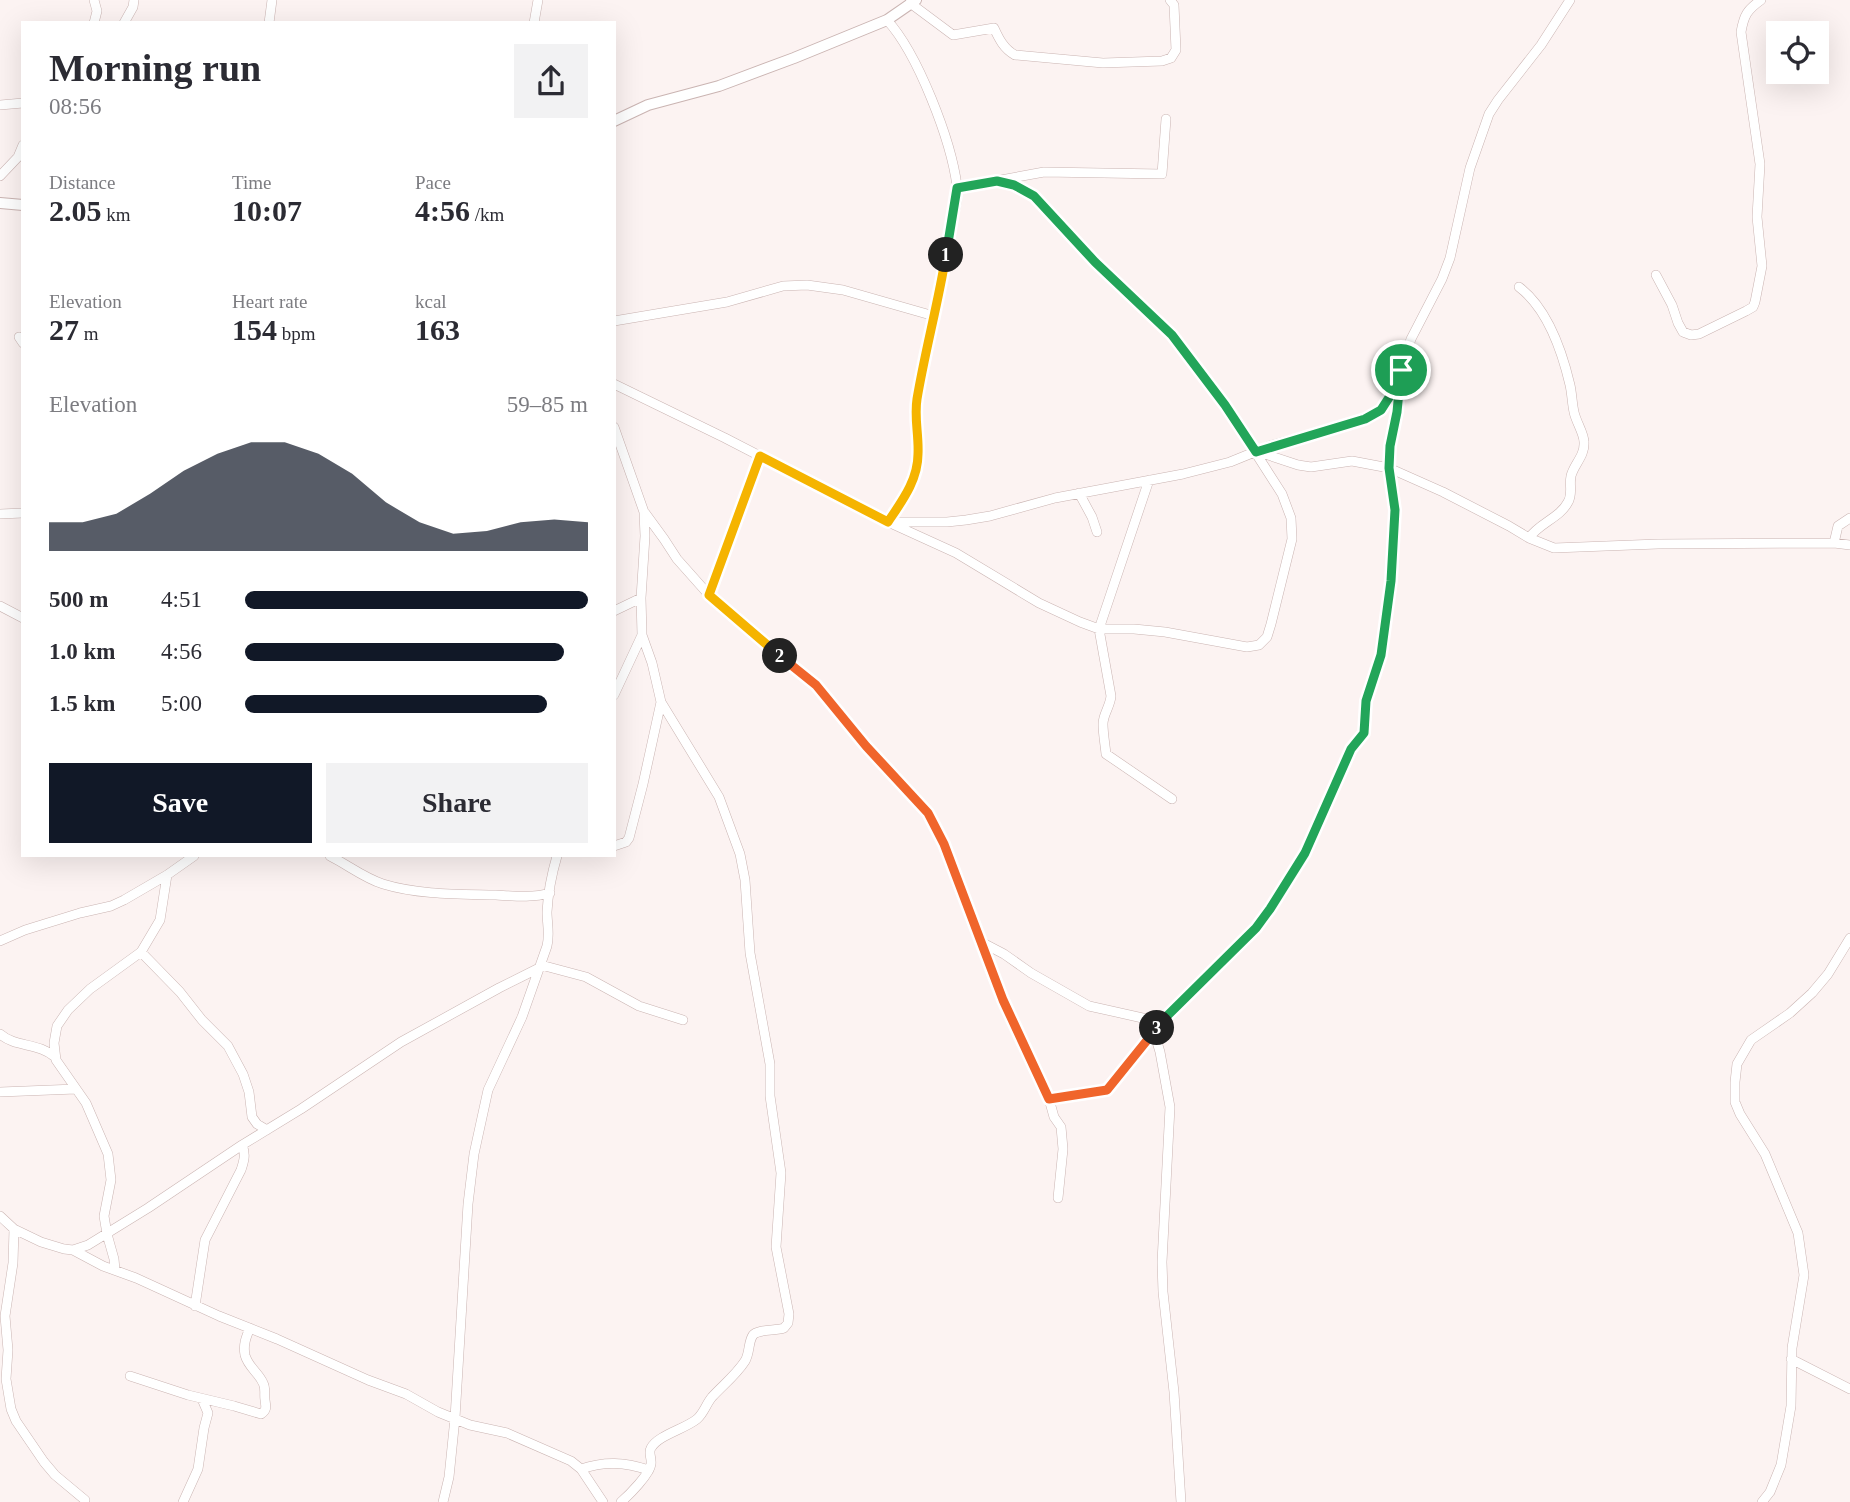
<!DOCTYPE html>
<html lang="en">
<head>
<meta charset="utf-8">
<style>
	:root { --surface:#fff; --page:#f2f2f3; --text:#2b2b33; --muted:#7c7c81; --accent:#111827 }
	body { margin:0; font-family:Georgia,serif; background:var(--page); color:var(--text); height:100vh; display:flex; flex-direction:column; font-size:26px; white-space:nowrap }
	* { box-sizing:border-box; margin:0 }
	p { font-size:23px; color:var(--muted) }
	.icon { flex:none; width:38px; height:38px; fill:none; stroke:currentColor; stroke-width:2; stroke-linecap:round; stroke-linejoin:round }
	.map { position:relative; flex:1; overflow:hidden }
	.sheet { position:absolute; left:21px; top:21px; width:595px; height:836px; display:flex; flex-direction:column; background:var(--surface); border-radius:0px; box-shadow:0 7px 28px #0002 }
	.sheet>* { flex:none }
	.fabs { position:absolute; left:1766px; top:21px; display:grid; gap:14px }
	.fabs a { display:grid; place-items:center; width:63px; height:63px; border-radius:0px; background:var(--surface); box-shadow:0 7px 28px #0002; font-size:35px }
	.pin { position:absolute; display:grid; place-items:center; width:60px; height:60px; color:#fff; margin:-30px; border:4px solid #fff; border-radius:50%; box-shadow:0 2px 7px #0007 }
	.km { position:absolute; width:35px; height:35px; margin:-18px; border-radius:50%; background:#222; color:#fff; font-size:19px; line-height:35px; text-align:center }
	.round { display:grid; place-items:center; flex:none; width:74px; height:74px; border-radius:0px; background:var(--page) }
	.overview { display:flex; align-items:center; justify-content:space-between; height:119px; padding:0 28px }
	h1 { font-size:38px; font-weight:700; line-height:52px }
	.stats { display:grid; grid-template-columns:repeat(3,1fr); gap:10px; height:119px; padding:7px 28px }
	.stats div { display:grid; align-content:center }
	.stats b { font-size:30px; font-weight:700 }
	.stats small { font-size:19px; font-weight:400 }
	.stats p { font-size:19px }
	.chart { height:196px; padding:14px 28px }
	.chart p { display:flex; justify-content:space-between }
	.chart svg { width:100%; height:126px; margin-top:7px; fill:var(--accent); opacity:.7 }
	.button { display:flex; gap:14px; margin-top:auto; padding:14px 28px }
	.button a { flex:1; height:80px; border-radius:0px; background:var(--accent); color:#fff; font-size:28px; font-weight:700; line-height:80px; text-align:center }
	.button a+a { background:var(--page); color:var(--text) }
	ul { padding:0 28px; list-style:none; font-size:23px }
	li { display:grid; grid-template-columns:112px 84px 1fr; align-items:center; height:52px }
	li i { height:18px; border-radius:9px; background:var(--accent) }
	.map>svg:first-child { display:block }
	.lines { fill:none; stroke-linecap:round; stroke-linejoin:round }
	.minor-casing { stroke:#cab4b2; stroke-width:10 }
	.tertiary-casing { stroke:#cab4b2; stroke-width:12 }
	.minor { stroke:#fff; stroke-width:9 }
	.tertiary { stroke:#fff; stroke-width:10 }
	.split-1-casing { stroke:#fff; stroke-width:14 }
	.split-2-casing { stroke:#fff; stroke-width:14 }
	.split-3-casing { stroke:#fff; stroke-width:14 }
	.split-4-casing { stroke:#fff; stroke-width:14 }
	.split-1 { stroke:#22a559; stroke-width:9 }
	.split-2 { stroke:#f5b400; stroke-width:9 }
	.split-3 { stroke:#f0652b; stroke-width:9 }
	.split-4 { stroke:#22a559; stroke-width:9 }
</style>
</head>
<body>
<div class="map">
<svg width="1850" height="1502" viewBox="0 0 1850 1502">
	<rect width="100%" height="100%" fill="#fcf3f2"/>
	<g class="lines">
		<defs>
			<path id="minor" d="M94,0L97,11L94,23
				M910,3L953,35L994,28C999,39 1004,49 1015,55L1103,63L1162,61L1171,58L1176,50L1174,5L1170,0
				M887,20C918,54 951,140 957,186C959,203 951,222 948,239C945,258 943,278 939,297C931,335 917,373 915,412C914,434 922,454 914,476C909,493 898,508 888,522
				M124,23L133,7L134,0
				M269,23L272,0
				M534,23L538,0
				M0,105L23,103
				M0,176L18,157L23,145
				M957,188L1044,172L1162,174L1166,119
				M1656,275L1672,305L1678,323L1683,332L1691,335L1699,334L1746,311L1753,307L1755,302L1762,266L1757,217L1760,164L1741,32C1744,15 1747,10 1761,0
				M1519,287C1548,309 1562,351 1570,385C1572,394 1572,403 1574,412C1576,422 1584,433 1584,442C1585,456 1574,464 1571,476C1569,485 1573,494 1568,502C1560,518 1539,523 1529,538
				M614,321L727,302L783,286L807,285L843,290L934,316
				M19,337L23,343
				M1400,382L1397,412L1391,437L1389,468L1443,492L1509,526L1529,538L1554,548L1658,544L1834,543L1850,545
				M614,384L725,438L888,522L956,553L1039,603L1080,622L1099,629H1134L1165,632L1247,647L1259,645L1267,637L1271,624L1292,539L1291,518L1282,494L1225,405L1172,335L1095,262L1033,196L1014,185L997,181
				M614,427L644,512L645,536L641,598L642,635L652,663L661,702L719,797L740,854L745,880L750,953L770,1064V1096L781,1173L776,1247L789,1314L788,1323L784,1328C776,1331 758,1329 753,1335C748,1342 750,1353 745,1361C736,1375 723,1385 712,1397C706,1404 704,1413 697,1419C685,1429 658,1435 651,1448C648,1453 652,1458 651,1464C650,1474 629,1495 621,1502
				M1149,480L1099,629L1111,696C1110,707 1103,714 1103,724C1103,733 1105,744 1106,754L1172,799
				M1079,493L1092,517L1097,532
				M645,513L664,539L677,559L709,595L769,647L816,685L866,746L928,813L944,844L1003,1000L1049,1099L1054,1117L1061,1127L1063,1149L1058,1198
				M0,514L23,513
				M893,522H947L966,520L990,516L1055,498L1183,474L1230,462L1272,445L1349,424L1365,419L1381,409L1390,396L1401,370L1411,339L1442,279L1450,258L1470,168L1489,114L1498,100L1541,45L1570,0
				M1834,543L1838,526L1850,518
				M709,595L760,456
				M0,606L23,618
				M614,611L641,598
				M614,695L642,635
				M614,846L626,842L629,838L643,784L661,702
				M330,856C348,865 364,878 383,884C419,895 459,894 496,895C514,896 532,898 550,893
				M167,875L160,920L141,952L180,992L202,1020L228,1046L243,1074L249,1092L252,1117L257,1124L267,1130
				M0,941L25,930L80,913L111,906L124,900L167,875L194,856
				M981,942L1004,954L1031,973L1089,1006L1147,1019L1168,1015
				M541,965L586,977L639,1006L683,1020
				M1147,1019L1154,1032L1160,1052L1170,1107L1162,1262L1163,1292L1174,1392L1181,1502
				M0,1034C16,1048 38,1042 55,1057
				M0,1092L76,1089
				M1049,1099L1106,1090L1168,1015L1256,928L1271,909L1305,853L1351,749L1364,733L1366,701L1381,655L1391,581L1395,510L1389,468L1352,461L1311,467L1298,465L1256,451
				M0,1216L14,1229L13,1263L5,1316L8,1350L6,1379L11,1409L16,1421L44,1462L55,1475L85,1500
				M14,1229L41,1242L64,1249L73,1250L88,1245L148,1208L242,1145L301,1109L401,1042L499,988L539,968
				M73,1250L103,1266L136,1278L219,1316L277,1339L368,1380L406,1394L438,1412L470,1425L507,1433L571,1461L581,1469L603,1502
				M115,1270L114,1259L107,1234L104,1216L111,1180L108,1154L86,1103L56,1060L54,1043L57,1026L68,1010L90,989L141,952
				M195,1306L205,1240L241,1170C244,1161 246,1154 242,1145
				M1791,1359L1850,1389
				M130,1376L188,1395L234,1406L261,1414C267,1410 266,1407 265,1400C264,1394 266,1388 263,1383C259,1373 248,1367 245,1355C243,1345 246,1337 250,1328
				M581,1469C605,1461 624,1462 649,1470
				M183,1502L198,1469L204,1428L208,1413L202,1399
				M443,1502L449,1477L455,1418L468,1204L474,1154L488,1090L522,1017L547,946C550,934 547,923 547,912C548,893 552,873 557,856
				M1762,1502L1770,1492L1781,1465L1791,1406L1792,1348L1804,1275L1798,1233L1765,1154L1740,1114L1735,1102V1082L1737,1064L1751,1040L1790,1013L1812,993L1828,974L1850,938"/>
			<path id="tertiary" d="M614,121L648,105L719,86L794,58L887,20L916,0
				M0,203L23,205"/>
		</defs>
		<use href="#minor" class="minor-casing"/>
		<use href="#tertiary" class="tertiary-casing"/>
		<use href="#minor" class="minor"/>
		<use href="#tertiary" class="tertiary"/>
	</g>
	<g class="lines">
		<defs>
			<path id="split-1" d="M946,255L957,188L997,181L1014,185L1034,196L1095,262L1172,335L1225,405L1256,452L1365,419L1381,410L1390,396L1401,370"/>
			<path id="split-2" d="M780,656L709,595L760,456L888,522C902,501 918,480 918,454C919,435 914,418 917,399C925,351 938,304 946,255"/>
			<path id="split-3" d="M780,656L816,685L866,746L928,813L944,844L1003,1000L1049,1099L1107,1090L1157,1028"/>
			<path id="split-4" d="M1157,1028L1168,1015L1256,928L1270,909L1305,853L1351,749L1364,733L1366,701L1381,655L1391,581L1395,510L1389,468L1390,446L1397,412L1401,370"/>
		</defs>
		<use href="#split-1" class="split-1-casing"/>
		<use href="#split-2" class="split-2-casing"/>
		<use href="#split-3" class="split-3-casing"/>
		<use href="#split-4" class="split-4-casing"/>
		<use href="#split-1" class="split-1"/>
		<use href="#split-2" class="split-2"/>
		<use href="#split-3" class="split-3"/>
		<use href="#split-4" class="split-4"/>
	</g>
</svg>
<div class="fabs">
<a><svg class="icon" aria-label="locate" viewBox="0 0 24 24"><circle cx="12" cy="12" r="6"/><path d="M12 2v4M12 18v4M2 12h4M18 12h4"/></svg></a>
</div>
<div class="pin" style="left:1401px;top:370px;background:#1e9e55"><svg class="icon" aria-label="arrive" viewBox="0 0 24 24"><path d="M6 21V4h12l-3 4 3 4H6"/></svg></div>
<b class="km" style="left:946px;top:255px">1</b>
<b class="km" style="left:780px;top:656px">2</b>
<b class="km" style="left:1157px;top:1028px">3</b>
<section class="sheet">
<div class="overview"><div><h1>Morning run</h1><p>08:56</p></div><a class="round"><svg class="icon" aria-label="share" viewBox="0 0 24 24"><path d="M12 15V3M7 8l5-5 5 5M5 13v7h14v-7"/></svg></a></div>
<div class="stats">
<div><p>Distance</p><b>2.05<small> km</small></b></div>
<div><p>Time</p><b>10:07</b></div>
<div><p>Pace</p><b>4:56<small> /km</small></b></div>
</div>
<div class="stats">
<div><p>Elevation</p><b>27<small> m</small></b></div>
<div><p>Heart rate</p><b>154<small> bpm</small></b></div>
<div><p>kcal</p><b>163</b></div>
</div>
<div class="chart"><p><span>Elevation</span>59–85 m</p>
<svg viewBox="0 0 160 44" preserveAspectRatio="none"><path d="M0 44V34L10 34L20 31L30 24L40 16L50 10L60 6L70 6L80 10L90 17L100 27L110 34L120 38L130 37L140 34L150 33L160 34V44z"/></svg>
</div>
<ul>
<li><b>500 m</b>4:51<i style="width:100%"></i></li>
<li><b>1.0 km</b>4:56<i style="width:93%"></i></li>
<li><b>1.5 km</b>5:00<i style="width:88%"></i></li>
</ul>
<div class="button"><a>Save</a><a>Share</a></div>
</section>
</div>
</body>
</html>
